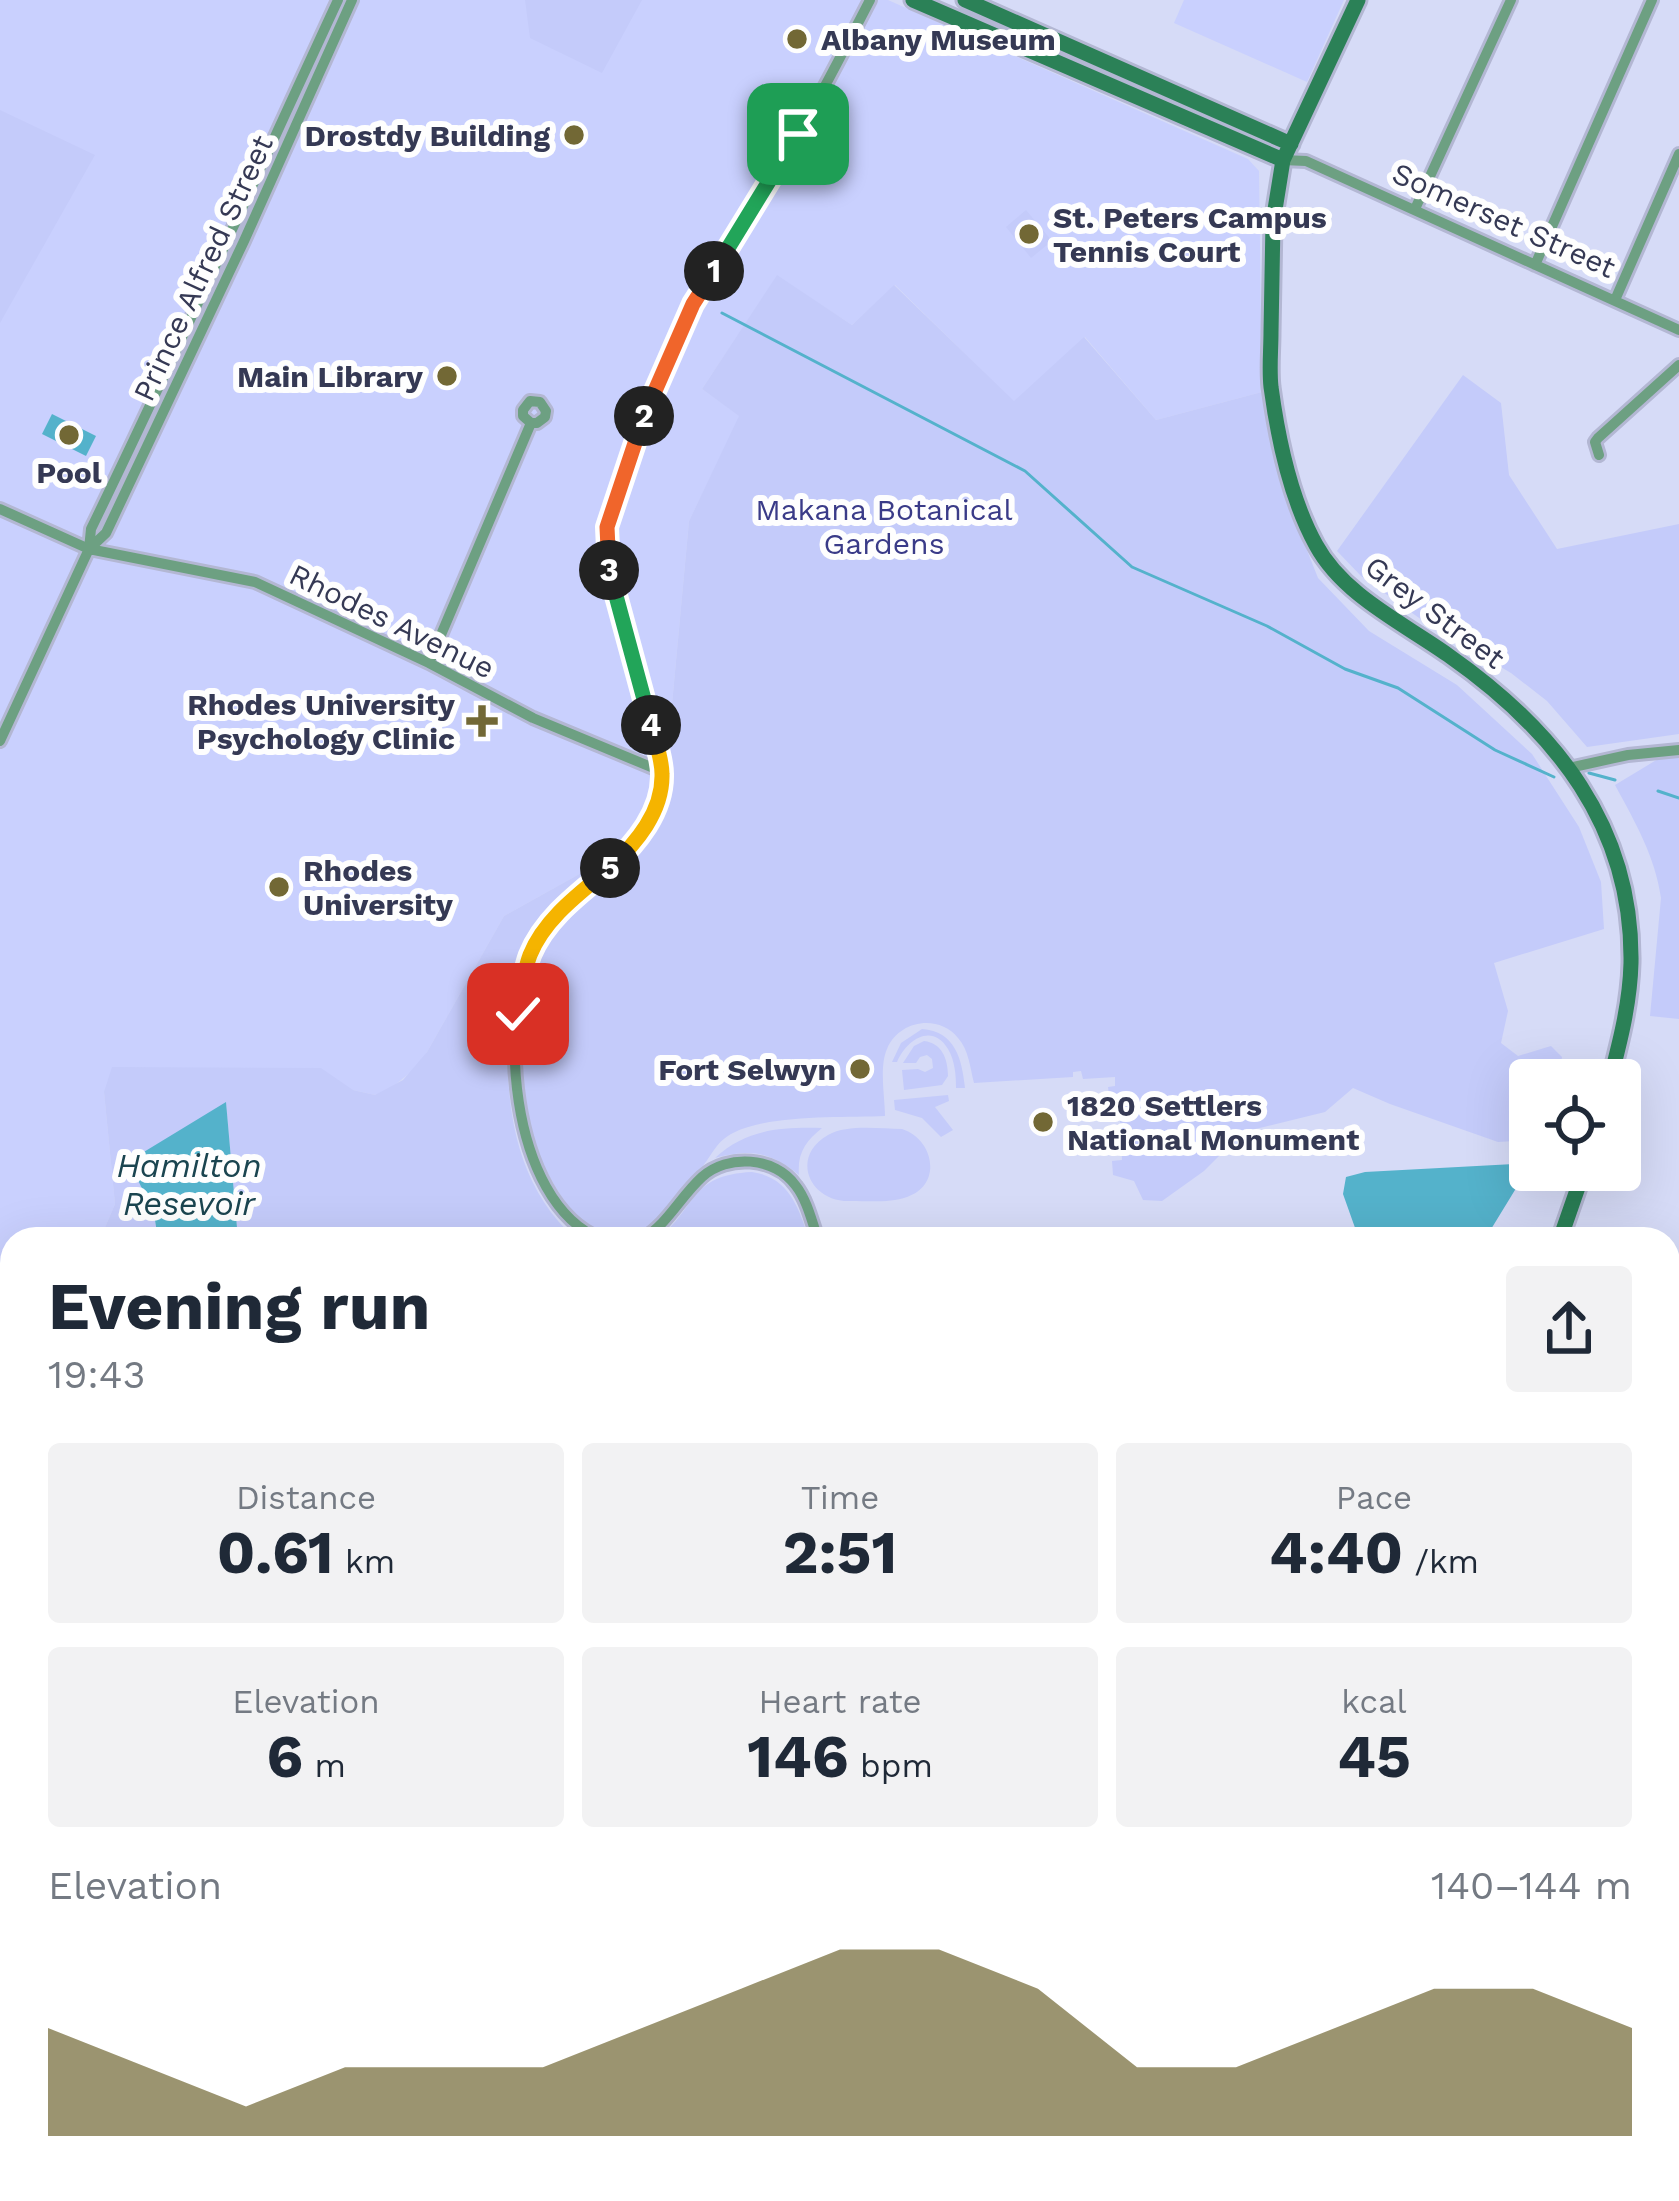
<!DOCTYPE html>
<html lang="en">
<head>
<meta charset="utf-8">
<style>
	:root { --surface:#fff; --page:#f2f2f3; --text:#1f2937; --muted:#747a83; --accent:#726835 }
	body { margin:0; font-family:"Work Sans",sans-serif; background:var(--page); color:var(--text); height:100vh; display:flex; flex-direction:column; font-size:45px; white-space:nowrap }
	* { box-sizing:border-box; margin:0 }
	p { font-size:39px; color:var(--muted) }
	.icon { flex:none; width:66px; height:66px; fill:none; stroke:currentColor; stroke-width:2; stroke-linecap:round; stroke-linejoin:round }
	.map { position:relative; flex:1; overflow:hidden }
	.side { position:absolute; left:0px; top:1227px; width:1680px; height:975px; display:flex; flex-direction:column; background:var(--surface); border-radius:36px 36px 0 0; box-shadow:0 12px 48px #0002 }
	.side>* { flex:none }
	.buttons { position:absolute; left:1509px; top:1059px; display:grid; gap:24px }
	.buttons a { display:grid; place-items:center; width:132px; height:132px; border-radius:12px; background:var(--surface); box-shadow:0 12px 48px #0002; font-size:60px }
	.pin { position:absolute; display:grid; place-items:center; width:102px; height:102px; color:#fff; margin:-51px; border-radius:24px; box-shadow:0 6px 18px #0006 }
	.km { position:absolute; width:60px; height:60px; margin:-30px; border-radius:50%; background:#222; color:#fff; font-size:33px; line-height:60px; text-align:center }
	.round { display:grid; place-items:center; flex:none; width:126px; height:126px; border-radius:12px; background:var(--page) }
	.head { display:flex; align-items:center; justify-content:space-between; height:204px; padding:0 48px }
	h1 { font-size:66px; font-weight:700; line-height:90px }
	.figures { display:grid; grid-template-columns:repeat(3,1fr); gap:18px; height:204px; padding:12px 48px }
	.figures div { display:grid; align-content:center; border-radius:12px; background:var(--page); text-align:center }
	.figures b { font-size:60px; font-weight:700 }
	.figures small { font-size:33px; font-weight:400 }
	.figures p { font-size:33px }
	.chart { height:336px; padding:24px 48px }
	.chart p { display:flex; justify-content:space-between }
	.chart svg { width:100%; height:216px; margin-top:12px; fill:var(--accent); opacity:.7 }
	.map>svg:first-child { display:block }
	.built { fill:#c9d0fe }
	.green { fill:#c4cbfa }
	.water { fill:#54b2cb }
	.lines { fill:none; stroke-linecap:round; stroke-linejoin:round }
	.stream { stroke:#54b2cb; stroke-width:3 }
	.street-casing { stroke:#b3b7d3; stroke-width:16 }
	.secondary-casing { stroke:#b3b7d3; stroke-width:21 }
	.highway-casing { stroke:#b3b7d3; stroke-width:24 }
	.street { stroke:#6da082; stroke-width:10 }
	.secondary { stroke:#2b8157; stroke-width:15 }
	.highway { stroke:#204b34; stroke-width:18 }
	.split-1-casing { stroke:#fff; stroke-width:24 }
	.split-2-casing { stroke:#fff; stroke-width:24 }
	.split-3-casing { stroke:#fff; stroke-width:24 }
	.split-4-casing { stroke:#fff; stroke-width:24 }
	.split-5-casing { stroke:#fff; stroke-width:24 }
	.split-6-casing { stroke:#fff; stroke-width:24 }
	.split-1 { stroke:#22a559; stroke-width:15 }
	.split-2 { stroke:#f0652b; stroke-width:15 }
	.split-3 { stroke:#f0652b; stroke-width:15 }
	.split-4 { stroke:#22a559; stroke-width:15 }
	.split-5 { stroke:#f5b400; stroke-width:15 }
	.split-6 { stroke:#f5b400; stroke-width:15 }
	.poi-dot { fill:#726835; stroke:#fefefe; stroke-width:4.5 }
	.labels { text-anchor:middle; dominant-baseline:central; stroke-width:12; stroke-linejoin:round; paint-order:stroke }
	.poi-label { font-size:30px; font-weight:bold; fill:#353954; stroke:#fefefe; text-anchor:start }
	.street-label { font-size:30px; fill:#353954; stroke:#fefefe }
	.park-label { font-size:30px; fill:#3a3b88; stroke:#fefefe }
	.water-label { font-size:33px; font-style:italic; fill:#1b4550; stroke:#fefefe }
</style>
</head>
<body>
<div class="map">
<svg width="1679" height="2201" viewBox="0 0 1679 2201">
	<rect width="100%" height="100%" fill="#d6dbf7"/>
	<path class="built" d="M0,0H888L1248,159L1259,171L1262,392L1156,420L1085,337L1014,402L895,285L852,325L777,276L702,389L740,416L689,521L671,715L645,730L656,764L655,780L644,813L622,845L610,857L504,916L427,1052L417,1067L390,1089L375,1095L353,1090L104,1092L115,1204L100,1239H12V1717L0,1725Z
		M1184,0H1344L1307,82L1174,23Z"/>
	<path class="green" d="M525,0H642L602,73L530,38Z
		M0,110L95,155L0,323Z
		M1026,210L1052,241L1031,258L1006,227Z
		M777,275L852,325L894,285L1014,401L1084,337L1156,420L1262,392L1270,442L1299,530L1318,578L1369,631L1457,685L1532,754L1579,827L1601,882L1604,929L1494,963L1508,1011L1501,1043L1518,1056L1551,1046L1562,1057L1558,1080H1530V1127L1514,1141L1498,1142L1390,1104L1353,1088L1325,1112L1243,1132L1204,1171L1162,1201L1143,1200L1134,1181L1113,1175L1112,1161L1122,1160L1119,1096L1109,1095L1108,1087L1115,1086V1077L1083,1079L1081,1071L1073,1072V1077L974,1083C970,1068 969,1050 958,1038C939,1014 899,1020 887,1049C879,1067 885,1097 885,1116C842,1118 770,1114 733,1133C717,1141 713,1153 703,1166C697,1173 689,1179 684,1185C667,1206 651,1234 623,1236C598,1237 576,1219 563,1199C552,1182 541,1163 533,1143C514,1092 516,987 545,939C577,886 642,865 663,804C673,776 667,751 657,724L671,715L689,521L739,416L702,389Z
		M1463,375L1501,403L1509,475L1557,549L1679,524V734L1587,747L1547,701L1511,673L1426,623L1361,576L1337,551Z
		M1679,755V1019L1650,1016L1661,898C1655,856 1635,822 1615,785L1663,756Z
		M610,857C588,876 557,897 540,919C521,942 514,978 511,1007C502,1089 510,1181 576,1239H238L226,1103L130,1161L154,1214L158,1239H100L115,1204L104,1092L112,1067L321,1068L353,1090L375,1095L403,1080L427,1052L504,916Z
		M922,1029C955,1031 962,1059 965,1088H956C956,1075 955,1061 948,1049C932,1022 906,1040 897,1062H892L901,1043Z
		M924,1041C942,1043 948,1059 948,1076L942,1085L904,1090L902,1070L918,1069L925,1072L933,1068L932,1059L927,1055L920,1057L916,1063H903L914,1046Z
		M948,1095L949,1101L935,1107L953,1130L941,1137L922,1118L895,1110L894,1100Z
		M822,1128C806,1141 797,1153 799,1175C769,1151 751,1149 715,1158C746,1129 781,1127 822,1128Z
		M902,1129C934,1139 943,1185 907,1197C890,1203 868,1201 851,1201C810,1203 789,1157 828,1135C848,1124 880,1129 902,1129Z
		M752,1172C789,1177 799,1208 809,1239H658C697,1207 689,1175 752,1172Z
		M12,1717V2190H388L381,2201H0V1725Z
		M823,2190H880L866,2201H815Z"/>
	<path class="water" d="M52,414L96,436L86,456L42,434Z
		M226,1102L238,1239H158L154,1214L129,1161Z
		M1514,1164L1526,1172L1485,1239H1359L1343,1194L1346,1177L1365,1172Z"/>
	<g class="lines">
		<path class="stream" d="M722,313L1025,471L1132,567L1267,626L1345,669L1398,688L1495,750L1554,777
			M1589,773L1615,780
			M1658,791L1679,798
			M323,2201L330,2190"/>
		<defs>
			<path id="street" d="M1283,160L1306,161L1679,330
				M1415,209L1511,0
				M1535,265L1652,0
				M1615,300L1679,154
				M1599,455L1595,442L1598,438L1679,365
				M0,509L89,549L255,582L429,663L533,718L663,772
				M89,549L106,533L244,241L352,0
				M429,663L531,423H537L545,417L546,411L540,402L530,401L523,410V416L531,423
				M0,741L89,549L91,529C176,354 256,177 338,0
				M1569,768L1628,755L1679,750
				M601,1239C509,1203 494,1010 540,936C572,886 641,861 659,801C666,776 659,753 652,730C645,700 637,671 629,642C618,605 601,566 607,527C611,500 624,474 633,449C649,401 670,353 692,306C712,263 744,224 769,183C806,124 838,62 870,0
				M642,1239C667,1225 680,1197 702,1177C727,1154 775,1156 796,1186C807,1200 812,1222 818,1239
				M0,1282L7,1293L0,1339
				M0,1509L12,1515
				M442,2201L449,2190
				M543,2201L550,2190
				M595,2201L603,2190
				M675,2201L678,2190"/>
			<path id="secondary" d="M913,0L1283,160
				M965,0L1291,144
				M1358,0L1283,160L1273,222C1272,259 1272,295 1271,332C1271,350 1269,369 1271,387C1278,439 1290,498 1316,545C1343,595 1403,623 1448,655C1555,730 1633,826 1631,963C1630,1003 1620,1042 1610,1080
				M1560,1239L1584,1170"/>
			<path id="highway" d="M1668,1513L1679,1501
				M907,2201L921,2190"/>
		</defs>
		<use href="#street" class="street-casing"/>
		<use href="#secondary" class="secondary-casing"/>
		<use href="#highway" class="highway-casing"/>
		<use href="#street" class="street"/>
		<use href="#secondary" class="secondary"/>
		<use href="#highway" class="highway"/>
	</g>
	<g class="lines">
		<defs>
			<path id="split-1" d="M714,271L798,134"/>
			<path id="split-2" d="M644,416L693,304L714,271"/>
			<path id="split-3" d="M609,570L607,527L644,416"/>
			<path id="split-4" d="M609,570L651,725"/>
			<path id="split-5" d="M610,868C636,843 663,812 662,774C662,758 655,740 651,725"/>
			<path id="split-6" d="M518,1014C521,994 523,974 530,955C545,918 580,893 610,868"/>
		</defs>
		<use href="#split-1" class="split-1-casing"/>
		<use href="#split-2" class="split-2-casing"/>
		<use href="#split-3" class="split-3-casing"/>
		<use href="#split-4" class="split-4-casing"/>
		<use href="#split-5" class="split-5-casing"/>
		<use href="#split-6" class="split-6-casing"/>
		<use href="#split-1" class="split-1"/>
		<use href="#split-2" class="split-2"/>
		<use href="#split-3" class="split-3"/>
		<use href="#split-4" class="split-4"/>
		<use href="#split-5" class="split-5"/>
		<use href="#split-6" class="split-6"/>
	</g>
	<g class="poi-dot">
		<circle cx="797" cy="39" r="12"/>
		<circle cx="574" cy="135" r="12"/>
		<circle cx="1029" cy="234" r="12"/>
		<circle cx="447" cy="376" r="12"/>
		<circle cx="69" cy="435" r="12"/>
		<path d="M476 703h12v12h12v12h-12v12h-12v-12h-12v-12h12z"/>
		<circle cx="279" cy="887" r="12"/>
		<circle cx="860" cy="1069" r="12"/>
		<circle cx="1043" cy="1122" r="12"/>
	</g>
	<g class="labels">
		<g class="poi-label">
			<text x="821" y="39">Albany Museum</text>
			<text x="550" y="135" text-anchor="end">Drostdy Building</text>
			<text x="1053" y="217">St. Peters Campus<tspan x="1053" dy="34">Tennis Court</tspan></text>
			<text x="423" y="376" text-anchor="end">Main Library</text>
			<text x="69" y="472" text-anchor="middle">Pool</text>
			<text x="455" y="704" text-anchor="end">Rhodes University<tspan x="455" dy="34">Psychology Clinic</tspan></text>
			<text x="303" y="870">Rhodes<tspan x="303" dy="34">University</tspan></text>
			<text x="836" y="1069" text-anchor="end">Fort Selwyn</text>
			<text x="1067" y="1105">1820 Settlers<tspan x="1067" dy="34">National Monument</tspan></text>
		</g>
		<g class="street-label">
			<text transform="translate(1504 220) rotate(24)">Somerset Street</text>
			<text transform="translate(203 268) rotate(-65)">Prince Alfred Street</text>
			<text transform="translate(1435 612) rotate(37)">Grey Street</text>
			<text transform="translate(392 621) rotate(26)">Rhodes Avenue</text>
		</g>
		<g class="park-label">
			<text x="884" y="509">Makana Botanical<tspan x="884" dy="34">Gardens</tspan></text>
		</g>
		<g class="water-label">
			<text x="189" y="1165">Hamilton<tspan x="189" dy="38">Resevoir</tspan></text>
		</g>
	</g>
</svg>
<div class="buttons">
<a><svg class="icon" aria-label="locate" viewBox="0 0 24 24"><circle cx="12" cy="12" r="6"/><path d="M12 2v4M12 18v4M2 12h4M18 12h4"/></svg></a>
</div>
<div class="pin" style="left:798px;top:134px;background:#1e9e55"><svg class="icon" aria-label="arrive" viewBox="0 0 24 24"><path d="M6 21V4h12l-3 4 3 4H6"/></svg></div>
<div class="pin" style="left:518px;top:1014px;background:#d93025"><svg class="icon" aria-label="check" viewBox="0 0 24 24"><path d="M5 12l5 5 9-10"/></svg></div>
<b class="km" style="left:714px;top:271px">1</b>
<b class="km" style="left:644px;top:416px">2</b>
<b class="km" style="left:609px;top:570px">3</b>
<b class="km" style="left:651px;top:725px">4</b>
<b class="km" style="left:610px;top:868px">5</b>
<section class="side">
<div class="head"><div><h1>Evening run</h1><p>19:43</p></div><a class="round"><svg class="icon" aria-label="share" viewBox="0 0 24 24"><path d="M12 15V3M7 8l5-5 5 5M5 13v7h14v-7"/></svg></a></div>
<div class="figures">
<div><p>Distance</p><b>0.61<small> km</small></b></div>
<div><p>Time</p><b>2:51</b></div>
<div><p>Pace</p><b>4:40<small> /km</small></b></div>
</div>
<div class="figures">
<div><p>Elevation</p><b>6<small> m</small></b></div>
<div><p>Heart rate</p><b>146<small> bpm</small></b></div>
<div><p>kcal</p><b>45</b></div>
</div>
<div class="chart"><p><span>Elevation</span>140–144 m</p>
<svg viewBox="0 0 160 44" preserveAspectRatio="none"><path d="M0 44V22L10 30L20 38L30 30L40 30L50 30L60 22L70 14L80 6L90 6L100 14L110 30L120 30L130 22L140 14L150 14L160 22V44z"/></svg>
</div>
</section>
</div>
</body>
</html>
